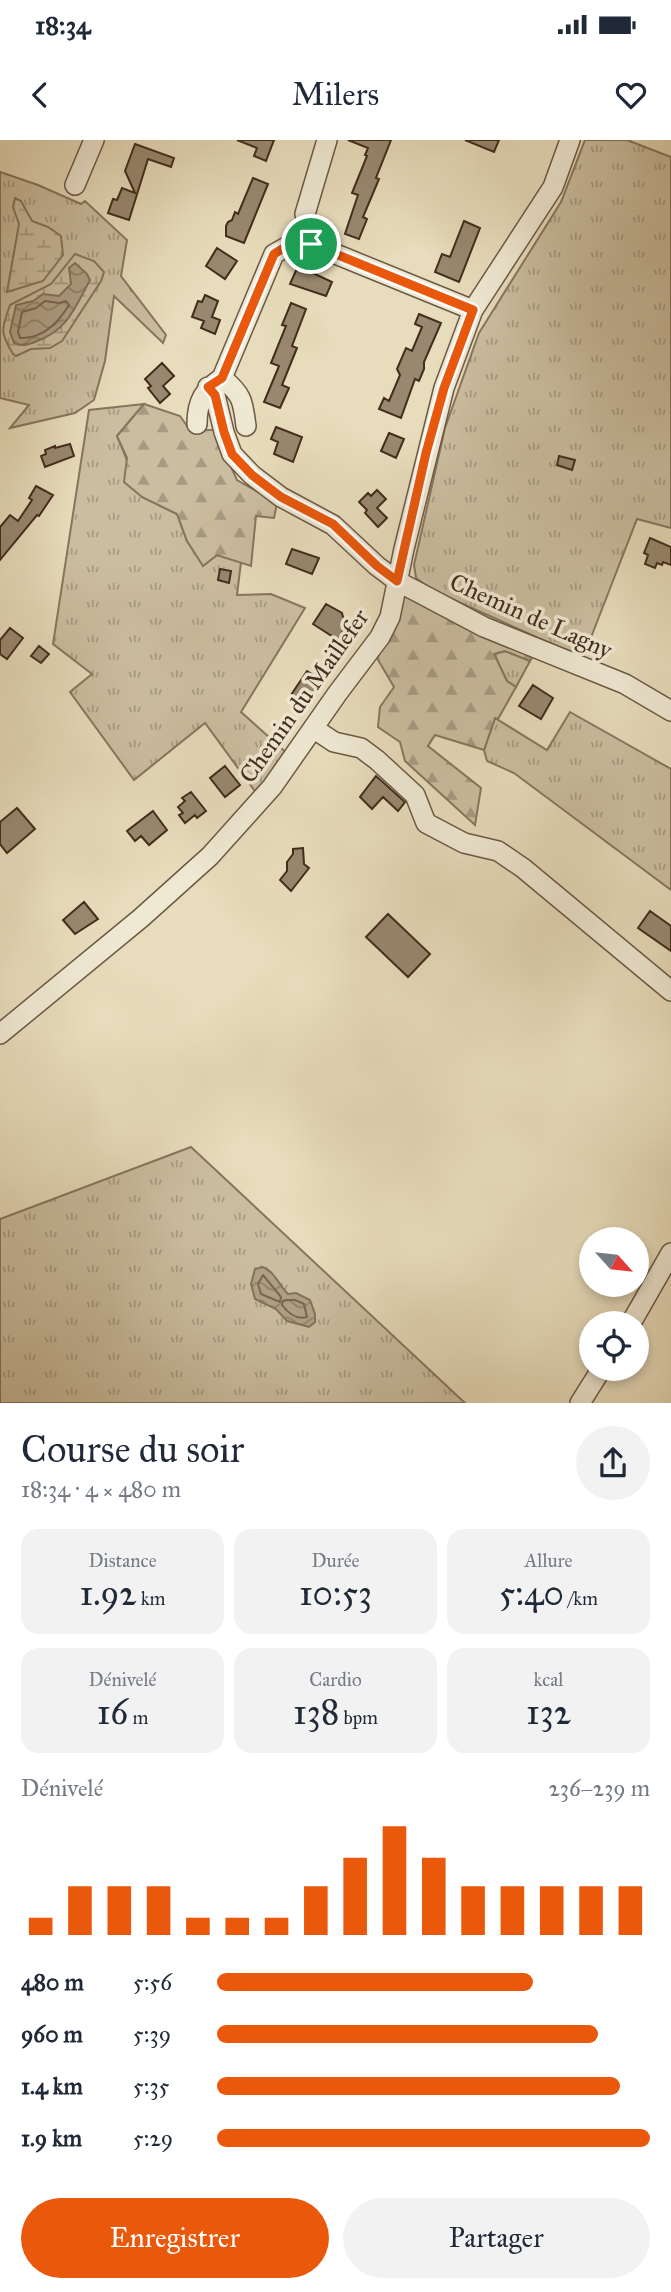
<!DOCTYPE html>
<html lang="fr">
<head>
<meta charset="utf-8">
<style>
	:root { --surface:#fff; --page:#f2f2f3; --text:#1f2937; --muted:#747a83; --accent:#ea580c }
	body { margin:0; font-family:"IM FELL Great Primer",serif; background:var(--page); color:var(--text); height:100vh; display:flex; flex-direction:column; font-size:26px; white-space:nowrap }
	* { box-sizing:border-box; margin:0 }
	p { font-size:23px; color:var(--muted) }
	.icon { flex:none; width:38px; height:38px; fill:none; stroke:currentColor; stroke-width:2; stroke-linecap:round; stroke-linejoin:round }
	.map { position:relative; height:1263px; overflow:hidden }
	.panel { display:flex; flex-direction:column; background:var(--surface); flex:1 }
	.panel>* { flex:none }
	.needle { width:46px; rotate:117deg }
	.controls { position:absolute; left:579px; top:1087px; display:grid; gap:14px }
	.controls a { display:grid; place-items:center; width:70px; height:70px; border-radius:50%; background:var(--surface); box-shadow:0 4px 10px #0003; font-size:35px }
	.pin { position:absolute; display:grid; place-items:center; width:60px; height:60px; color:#fff; margin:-30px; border:4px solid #fff; border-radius:50%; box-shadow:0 2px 7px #0007 }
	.round { display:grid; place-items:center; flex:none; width:74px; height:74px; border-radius:37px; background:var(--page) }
	.summary { display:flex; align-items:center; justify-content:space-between; height:119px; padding:0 21px }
	h1 { font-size:38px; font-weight:600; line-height:52px }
	.metrics { display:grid; grid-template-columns:repeat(3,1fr); gap:10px; height:119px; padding:7px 21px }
	.metrics div { display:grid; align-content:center; border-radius:18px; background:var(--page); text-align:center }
	.metrics b { font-size:35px; font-weight:600 }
	.metrics small { font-size:19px; font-weight:400 }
	.metrics p { font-size:19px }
	.chart { height:196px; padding:14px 21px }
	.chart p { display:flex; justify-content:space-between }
	.chart svg { width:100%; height:126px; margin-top:7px; stroke:var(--accent); stroke-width:6 }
	.primary-button { display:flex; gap:14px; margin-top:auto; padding:14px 21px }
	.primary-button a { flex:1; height:80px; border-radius:42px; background:var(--accent); color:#fff; font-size:28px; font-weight:600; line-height:80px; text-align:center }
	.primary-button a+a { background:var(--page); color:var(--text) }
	ul { padding:0 21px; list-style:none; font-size:23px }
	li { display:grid; grid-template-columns:112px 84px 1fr; align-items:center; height:52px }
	li i { height:18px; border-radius:9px; background:var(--accent) }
	.status { display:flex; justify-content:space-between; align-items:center; height:49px; padding:0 35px; background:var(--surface); direction:ltr }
	.status svg { height:19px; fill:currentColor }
	header { display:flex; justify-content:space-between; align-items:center; height:91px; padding:0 21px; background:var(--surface); font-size:32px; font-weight:600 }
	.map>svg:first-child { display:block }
	.grass { fill:url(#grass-tufts); stroke:#86765e; stroke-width:2 }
	.forest { fill:url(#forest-firs); stroke:#86765e; stroke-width:2 }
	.wetland { fill:url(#wetland-marsh); stroke:#86765e; stroke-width:2 }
	.water { fill:url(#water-waves); stroke:#83725b; stroke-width:2 }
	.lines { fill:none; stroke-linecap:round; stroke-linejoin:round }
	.shore { stroke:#786651; stroke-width:2 }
	.building { fill:#98886f; stroke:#422d1d; stroke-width:2 }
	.minor-casing { stroke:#6b5944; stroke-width:22 }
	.minor { stroke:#efe8d3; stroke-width:19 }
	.route-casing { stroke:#fff; stroke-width:14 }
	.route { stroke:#ea580c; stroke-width:9 }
	.labels { text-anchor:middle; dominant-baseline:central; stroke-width:7; stroke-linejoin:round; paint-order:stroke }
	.street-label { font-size:24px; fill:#422d1d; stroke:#efe8d3 }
</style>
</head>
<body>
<div class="status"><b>18:34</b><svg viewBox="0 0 49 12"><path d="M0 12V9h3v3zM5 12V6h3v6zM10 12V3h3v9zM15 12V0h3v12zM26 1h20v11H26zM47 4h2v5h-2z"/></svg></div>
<header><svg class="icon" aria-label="back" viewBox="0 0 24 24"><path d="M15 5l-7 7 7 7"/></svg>Milers<svg class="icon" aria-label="heart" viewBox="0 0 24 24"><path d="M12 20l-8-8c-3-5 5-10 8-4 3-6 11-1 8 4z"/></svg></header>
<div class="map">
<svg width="671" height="1263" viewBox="0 0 671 1263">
	<defs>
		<pattern id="grass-tufts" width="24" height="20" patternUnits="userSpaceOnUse" patternTransform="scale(1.75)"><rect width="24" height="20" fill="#cbbea0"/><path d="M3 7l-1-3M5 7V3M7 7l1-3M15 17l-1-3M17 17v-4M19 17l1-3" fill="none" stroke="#a69b82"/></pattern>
		<pattern id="forest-firs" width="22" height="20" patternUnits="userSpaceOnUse" patternTransform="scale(1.75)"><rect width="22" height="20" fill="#cbbea0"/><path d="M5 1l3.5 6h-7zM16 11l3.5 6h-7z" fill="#a69b82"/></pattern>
		<pattern id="wetland-marsh" width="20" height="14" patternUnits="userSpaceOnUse" patternTransform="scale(1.75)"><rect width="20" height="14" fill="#cbbea0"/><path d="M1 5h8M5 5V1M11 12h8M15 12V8" fill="none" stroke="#a69b82"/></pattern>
		<pattern id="water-waves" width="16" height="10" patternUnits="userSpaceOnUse" patternTransform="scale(1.75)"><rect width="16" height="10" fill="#afa085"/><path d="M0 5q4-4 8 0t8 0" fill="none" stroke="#90836c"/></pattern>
	</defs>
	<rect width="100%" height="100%" fill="#e7dcbb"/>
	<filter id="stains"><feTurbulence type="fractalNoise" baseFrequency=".00286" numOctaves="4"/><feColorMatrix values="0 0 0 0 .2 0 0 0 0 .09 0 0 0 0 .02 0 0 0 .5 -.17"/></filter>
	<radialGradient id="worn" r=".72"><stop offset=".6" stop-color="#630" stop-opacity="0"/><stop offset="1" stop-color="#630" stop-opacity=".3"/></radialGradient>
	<path class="grass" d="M585,0H627L671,17V388L637,379L583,518L434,451L416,438L414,425L445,288L479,193L561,62Z
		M0,32L38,45L81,64L85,61L127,100L121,136L166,195L163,203L114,156L105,221L94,260L75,273L10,288L29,265L0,258Z
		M144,264L117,296L142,357L177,374L187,401L204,425L217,415L241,422L237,455L271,454L305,468L241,572L289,615L257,654L205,583L134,640L70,552L92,534L53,504L89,270Z
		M505,511L530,521L516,547L507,541L494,514Z
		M570,572L671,629V750L514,633L487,621L484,610L495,578L547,610Z
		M191,1007L465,1263H0V1079Z"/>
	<path class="forest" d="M144,264L180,276L190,290H214L237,340L277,363L274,378L256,376L251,426L217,415L203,426L187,401L177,374L142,357L124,342L127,318L117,296Z
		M401,455L425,462L535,513L530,521L505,511L494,514L507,541L516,547L498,579L495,578L484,610L435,595L428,606L481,648L475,685L405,621L400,602L378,587L380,567L394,547L374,513Z"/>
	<path class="wetland" d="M15,58L21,61L32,81L48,87L61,96L63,115L43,141L7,152L19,84L13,67Z
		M75,114L94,121L104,132L101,141L62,201L50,208L31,209L16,216L13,214C0,192 1,190 10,165L51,144Z"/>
	<path class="water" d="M75,123L87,134L90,140C74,169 68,190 35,202C28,205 21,207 14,203L10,192L16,165L33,161L43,154L59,156L71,144L69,128Z
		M263,1127C274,1131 279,1145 288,1154L296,1153L310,1160L315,1174V1182L309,1187L287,1181L276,1169L255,1159L251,1144L255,1129Z"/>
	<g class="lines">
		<path class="shore" d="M45,161L59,163L66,161L69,165C58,183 42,199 20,198L18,192L22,172L36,168Z
			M263,1135L281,1157L280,1162L261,1154L258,1144Z
			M286,1160H295L304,1164L307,1177C297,1180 288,1173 282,1165L283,1161Z"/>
	</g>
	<path class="building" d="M237,0H274L266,21L254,16L257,8Z
		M348,0H391L376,38L379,39L363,77L367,79L359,99L345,94L358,55L352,53L367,16L365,15L368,8Z
		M465,0H499L494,12Z
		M135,4L174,18L171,27L148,19L129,80L108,73L113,59L117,60L122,48L135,53L125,31Z
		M253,38L268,44L244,103L226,96V86L228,82L232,80L235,72L238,74Z
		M464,81L480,88L459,142L435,132L442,114L450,117Z
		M217,108L237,121L225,139L206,126Z
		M298,126L332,142L326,156L290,144Z
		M205,155L218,161L212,177L220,180L215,194L201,188L204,181L192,177L198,161L202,162Z
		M291,163L306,169L292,206L297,208L282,245L289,248L280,268L264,262L279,226L271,223L286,186L282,185Z
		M419,174L441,183L424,222V229L419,241L415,239L401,278L379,269L384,258L389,261L400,235L397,229L406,208L412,211L422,187L415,184Z
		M162,223L174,236L163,246L170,254L160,263L148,248L151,246L145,239Z
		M276,287L302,297L293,322L274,314L278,302L271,299Z
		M389,293L404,299L396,318L381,311Z
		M70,304L74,316L45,327L41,316L46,314L45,310L55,306V308Z
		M559,316L575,320L572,330L557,325Z
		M36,346L53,355L39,376L37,375L0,420V387L10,375L18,381L32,360L29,358Z
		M377,350L386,359L377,368L387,378L378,387L365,373L367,370L359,362L368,353L371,356Z
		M650,398L671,407V425L663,422L662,425L657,423L655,428L645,424L648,415L644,413Z
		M292,409L319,418L312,434L286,424Z
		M220,429L231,431L229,443L218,440Z
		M326,464L342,473L343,477L348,481L338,500L313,484Z
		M10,488L23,498L7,519L0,514V500Z
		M39,506L49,514L41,523L31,516Z
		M307,531L321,540L305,564L291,555Z
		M533,545L553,558L541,579L519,566Z
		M225,626L240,645L225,657L210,638Z
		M376,636L405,662L398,671L383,657L372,669L360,657Z
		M191,652L206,671L197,678L195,675L185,683L179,675L183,673L178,667L185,661L182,658Z
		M17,668L35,689L7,713L0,704V682Z
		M153,671L167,690L149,705L141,696L135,701L127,691Z
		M303,708L304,724L309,728L291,751L280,740L287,731V722L293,714V709Z
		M84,762L98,779L75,794L63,780Z
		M650,771L671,786V811L638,788Z
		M388,774L430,814L408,837L366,797Z"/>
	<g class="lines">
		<defs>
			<path id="minor" d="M75,45L94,0
				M311,104L305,74L327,0
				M222,238C242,254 243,261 246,286
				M208,247L215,255L224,292L232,314L252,335L281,357L333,385L377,426L397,441L484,487L625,544L671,571
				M197,284C197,261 204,250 222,238L274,114L290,105L311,104L473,170
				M313,588L334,602L361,608L377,620L415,655L426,683L464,703L498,711L523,728L671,851
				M0,894L141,778L210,716L272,647L337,554L380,497L390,477L404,409L444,248L473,170L553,47L570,0
				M631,1183L671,1113
				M580,1263L602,1228"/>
		</defs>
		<use href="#minor" class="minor-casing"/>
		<use href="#minor" class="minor"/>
	</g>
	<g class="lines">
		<defs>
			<path id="route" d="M290,104H311L473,170L444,248L426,313L397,441L377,426L333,384L281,357L252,335L232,314L224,292L215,255L208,247L222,238L274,114Z"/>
		</defs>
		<use href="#route" class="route-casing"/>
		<use href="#route" class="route"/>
	</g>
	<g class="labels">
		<g class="street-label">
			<text transform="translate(531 476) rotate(24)">Chemin de Lagny</text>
			<text transform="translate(304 556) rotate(-55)">Chemin du Maillefer</text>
		</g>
	</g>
	<rect width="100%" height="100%" filter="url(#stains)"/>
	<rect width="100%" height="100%" fill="url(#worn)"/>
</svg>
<div class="controls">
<a><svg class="needle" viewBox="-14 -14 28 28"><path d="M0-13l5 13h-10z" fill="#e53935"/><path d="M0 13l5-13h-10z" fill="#747a83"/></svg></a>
<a><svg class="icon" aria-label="locate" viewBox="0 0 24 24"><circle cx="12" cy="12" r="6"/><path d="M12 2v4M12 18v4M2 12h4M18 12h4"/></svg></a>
</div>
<div class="pin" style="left:311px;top:104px;background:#1e9e55"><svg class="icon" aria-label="arrive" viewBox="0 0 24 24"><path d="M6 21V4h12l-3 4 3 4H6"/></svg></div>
</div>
<section class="panel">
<div class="summary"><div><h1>Course du soir</h1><p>18:34 · 4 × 480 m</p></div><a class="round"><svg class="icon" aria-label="share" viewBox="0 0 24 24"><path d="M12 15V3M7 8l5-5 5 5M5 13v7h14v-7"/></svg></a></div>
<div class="metrics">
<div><p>Distance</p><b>1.92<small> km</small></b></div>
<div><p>Durée</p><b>10:53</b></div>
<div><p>Allure</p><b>5:40<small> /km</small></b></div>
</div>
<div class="metrics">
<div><p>Dénivelé</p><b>16<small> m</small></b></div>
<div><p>Cardio</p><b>138<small> bpm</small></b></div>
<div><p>kcal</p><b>132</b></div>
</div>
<div class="chart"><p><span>Dénivelé</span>236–239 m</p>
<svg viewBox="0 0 160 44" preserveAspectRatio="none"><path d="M5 44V38M15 44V27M25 44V27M35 44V27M45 44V38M55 44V38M65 44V38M75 44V27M85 44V17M95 44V6M105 44V17M115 44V27M125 44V27M135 44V27M145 44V27M155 44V27"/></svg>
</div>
<ul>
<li><b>480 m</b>5:56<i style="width:73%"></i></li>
<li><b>960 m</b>5:39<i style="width:88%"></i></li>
<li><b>1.4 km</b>5:35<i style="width:93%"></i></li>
<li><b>1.9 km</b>5:29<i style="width:100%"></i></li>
</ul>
<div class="primary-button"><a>Enregistrer</a><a>Partager</a></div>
</section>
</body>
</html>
